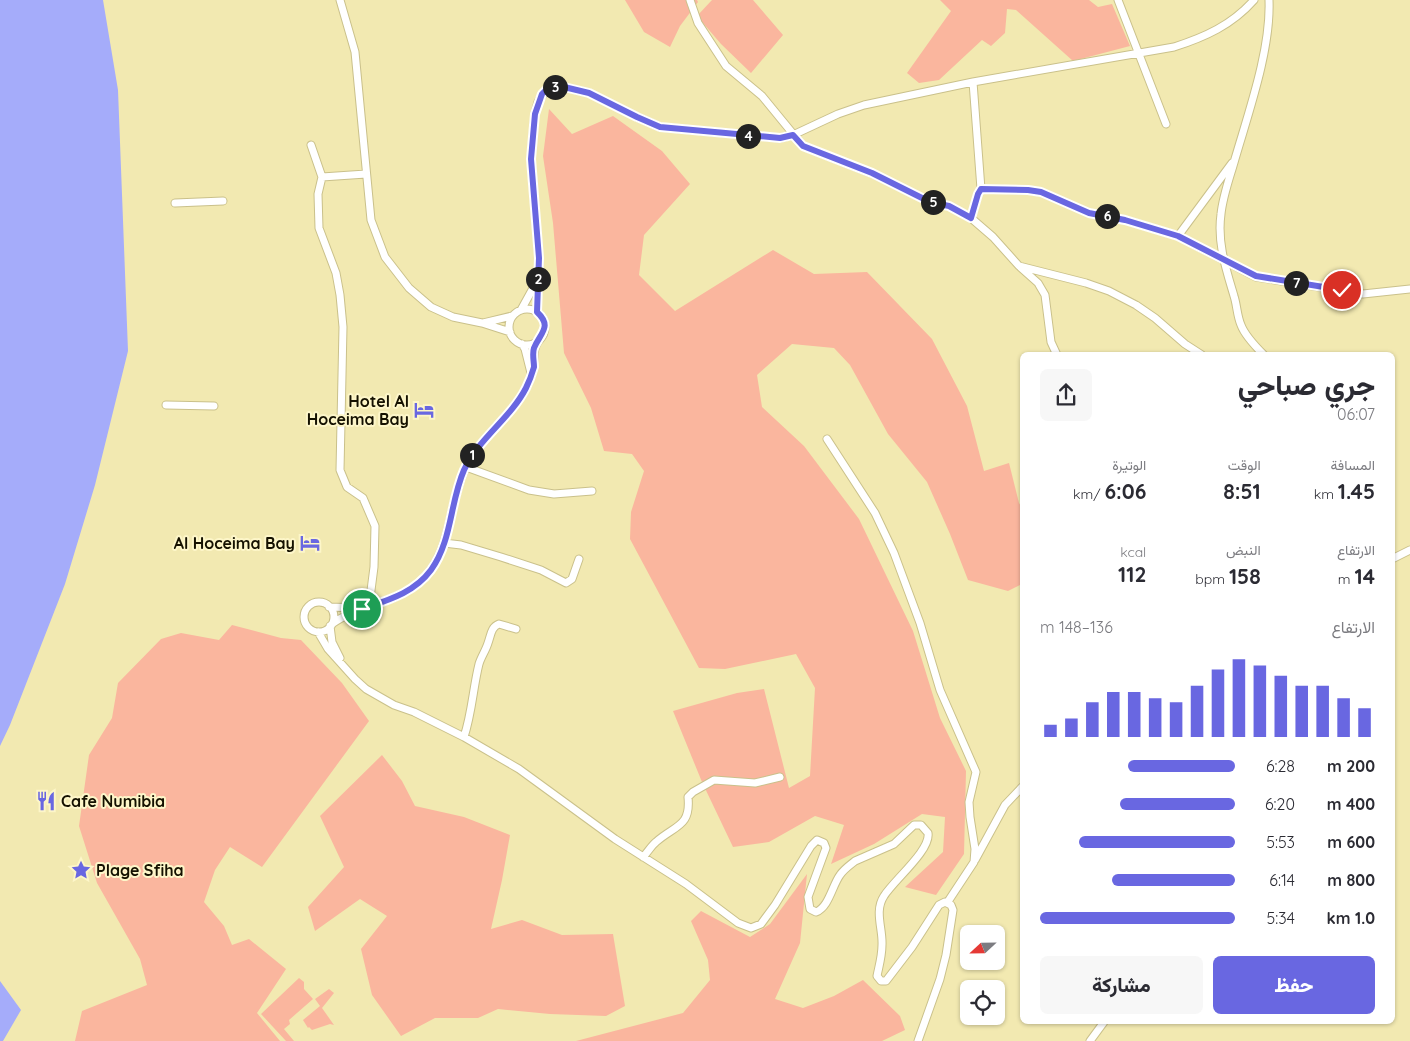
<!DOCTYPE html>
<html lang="ar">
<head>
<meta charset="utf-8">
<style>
	:root { --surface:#fff; --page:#f7f7f7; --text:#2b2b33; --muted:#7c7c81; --accent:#6967e1 }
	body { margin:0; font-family:Quicksand,Vazirmatn,sans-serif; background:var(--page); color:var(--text); direction:rtl; height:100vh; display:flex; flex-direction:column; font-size:19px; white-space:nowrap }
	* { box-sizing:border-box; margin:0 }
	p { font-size:16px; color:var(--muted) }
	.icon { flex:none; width:28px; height:28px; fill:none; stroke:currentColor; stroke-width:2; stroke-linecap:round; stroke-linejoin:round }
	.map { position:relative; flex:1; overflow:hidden; direction:ltr }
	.panel { position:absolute; left:1020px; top:352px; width:375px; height:672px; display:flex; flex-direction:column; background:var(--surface); border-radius:8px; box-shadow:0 1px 4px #0004; direction:rtl }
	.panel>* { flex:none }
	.needle { width:32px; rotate:248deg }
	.fabs { position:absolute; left:960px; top:925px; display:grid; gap:10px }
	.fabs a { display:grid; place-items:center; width:45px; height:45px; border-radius:8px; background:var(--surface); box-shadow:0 1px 4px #0004; font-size:25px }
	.pin { position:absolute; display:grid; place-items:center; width:42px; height:42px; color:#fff; margin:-21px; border:2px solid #fff; border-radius:50%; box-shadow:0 1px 5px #0007 }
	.km { position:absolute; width:25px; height:25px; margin:-12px; border-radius:50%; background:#222; color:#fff; font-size:14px; line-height:25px; text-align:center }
	.round { display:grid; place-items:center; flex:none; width:52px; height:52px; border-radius:8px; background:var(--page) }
	.headline { display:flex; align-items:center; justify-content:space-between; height:85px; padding:0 20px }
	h1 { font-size:28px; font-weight:800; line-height:38px }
	.figures { display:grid; grid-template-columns:repeat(3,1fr); gap:8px; height:85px; padding:5px 20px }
	.figures div { display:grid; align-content:center }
	.figures b { font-size:21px; font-weight:800 }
	.figures small { font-size:14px; font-weight:400 }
	.figures p { font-size:14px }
	.chart { height:140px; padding:10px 20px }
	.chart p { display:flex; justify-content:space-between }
	.chart svg { width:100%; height:90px; margin-top:5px; stroke:var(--accent); stroke-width:6 }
	.button { display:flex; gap:10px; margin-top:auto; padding:10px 20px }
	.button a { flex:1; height:58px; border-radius:8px; background:var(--accent); color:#fff; font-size:20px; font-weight:800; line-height:58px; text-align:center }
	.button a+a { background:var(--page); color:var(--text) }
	ul { padding:0 20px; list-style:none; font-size:16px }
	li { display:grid; grid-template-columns:80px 60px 1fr; align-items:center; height:38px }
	li i { height:12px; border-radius:6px; background:var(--accent) }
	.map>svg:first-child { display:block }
	.green { fill:#fab69e }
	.water { fill:#a5acfa }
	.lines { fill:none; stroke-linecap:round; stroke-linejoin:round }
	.minor-casing { stroke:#cac18b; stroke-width:9 }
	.minor { stroke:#fff; stroke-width:7 }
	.route-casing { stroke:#fff; stroke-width:10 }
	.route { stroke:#6967e1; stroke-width:6 }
	.labels { text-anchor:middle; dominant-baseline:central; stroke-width:4; stroke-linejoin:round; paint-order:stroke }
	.poi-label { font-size:16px; font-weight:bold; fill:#151100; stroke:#fdf6c9; text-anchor:end }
</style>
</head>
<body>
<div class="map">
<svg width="1410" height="1041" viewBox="0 0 1410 1041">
	<rect width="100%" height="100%" fill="#f2e9b1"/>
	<path class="green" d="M625,0H697L698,2L680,26L670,47L644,32Z
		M712,0H753L783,35L751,73L721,44L697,16Z
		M940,0H1089L1098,7L1112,4L1130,46L1073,61L1016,10L1007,9L1005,33L991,46L982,40L939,80L919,83L907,73L951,11Z
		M549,109L572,134L613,116L662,151L690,184L644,235L639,275L675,311L773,250L814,274L867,272L932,339L967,406L984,471L1009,463L1019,503L1022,508V584L1008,591L968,580L950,534L927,482L888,434L850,365L834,348L792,344L757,375L762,407L804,446L859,519L913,631L940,718L966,771L964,854L936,895L905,887L943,852L945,817L922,814L874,844L831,864L844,825L815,816L769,842L733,847L702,782L673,711L737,693L764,689L789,788L810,776L815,688L796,654L725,669L699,668L630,539L631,512L644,471L632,454L604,451L591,408L564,353L553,223L543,156Z
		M232,625L281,638L301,640L342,683L369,721L262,867L230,847L215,870L204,902L224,926L232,945L249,939L286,969L257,1013L280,1041H75L82,1011L147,985L140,959L97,883L79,826L89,755L112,718L118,683L161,639L181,633L219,640Z
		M382,755L402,781L415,806L464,817L510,835L502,880L491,929L522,920L562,935L613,934L625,1006L606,1016L550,1014L498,1009L478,1018H435L401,1036L372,995L361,949L387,916L360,899L315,931L308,907L344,867L320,816Z
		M807,874L800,943L775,999L803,1008L834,996L863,980L900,1016L905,1030L882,1041H576L683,1013L710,980L708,960L691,921L701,911L750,937L770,924Z
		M299,978L304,982V989L313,999L289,1020L290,1024L284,1029L294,1041H286L261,1014Z
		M329,989L334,993L322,1008L334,1025L330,1024L312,1030L309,1027L308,1028L303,1020L320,1006L315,999Z"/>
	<path class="water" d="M0,0H103L118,90L128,351L95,485L65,584L10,725L0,746Z
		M0,981L21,1010L3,1041H0Z"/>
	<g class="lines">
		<defs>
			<path id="minor" d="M340,0L355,52L371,220L385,257L409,288L431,307L453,317L482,323L510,332
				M690,0L698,23L726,66L762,96L803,146L871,173L930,202L949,206L971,218L993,237L1019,266L1086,283L1109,291L1136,305L1155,318L1185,344L1202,355
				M1118,0L1166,124
				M311,145L322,177L318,194L319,228L336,273L340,295L343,327L340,470L347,487L363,498L375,526L374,567L370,598
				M322,177L366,174
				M981,189L1027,190L1041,192L1089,213L1125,220L1178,236L1256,277L1363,294L1410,289
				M175,203L223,201
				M971,218L978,194L981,189L973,82
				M1178,236L1232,163
				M1020,267L1038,283L1045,295L1051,342L1057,355
				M509 327a18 18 0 1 1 36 0a18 18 0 1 1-36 0Z
				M521,310L537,281
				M537,312L539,259L531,159L535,113L538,102L546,90L560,86L589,93L637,117L660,127L780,138L793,135L838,114L864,105L973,82L1174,47C1205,37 1232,25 1254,0
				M483,323L512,316
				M522,344L525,349L531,373
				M1264,355C1256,347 1245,336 1241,325C1237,316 1237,305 1234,296C1226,269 1217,243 1221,214C1223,195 1230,177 1235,159C1249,111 1271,49 1269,0
				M166,405L214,406
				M827,439L875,513L894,553L920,623L940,690L976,772L969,802L970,817L975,849L974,862L947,903
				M466,467L529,490L554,494L592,491
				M444,543L461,545L501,557L541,570L566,583L572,579L579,559
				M1392,559L1410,550
				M304 617a15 15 0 1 1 30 0a15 15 0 1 1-30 0Z
				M329,607L360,608
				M332,624C359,604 396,604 421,581C452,552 448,505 465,469C478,439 507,421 523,393C528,386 531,377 533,369C536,356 531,353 539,340
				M330,626L332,642L340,658
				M318,632L328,649L355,679L366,689L394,705L414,712L464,737L519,769L615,839L686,884L738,923L751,928L761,924L775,905L811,846L817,840L824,843L826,848L808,897L810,909L816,912C829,907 832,886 840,875C844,869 850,865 855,861L894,844L914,825H921L928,833C931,850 894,880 884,896C874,911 883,929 882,945C882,956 879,966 877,976L881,981H886L912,947L939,905L945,902L951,905L953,910L946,955L940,979L918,1041
				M464,737C472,713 473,688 479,664C481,657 486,650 488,643C491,635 491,627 499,624L516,629
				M643,857C648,852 651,846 656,842C675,825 691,827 688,797L693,792L714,780L755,783L780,777
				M975,860L1005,805L1022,787
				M1090,1041L1104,1022"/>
		</defs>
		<use href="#minor" class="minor-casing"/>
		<use href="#minor" class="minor"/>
	</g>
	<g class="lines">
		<defs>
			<path id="route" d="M362,609C388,600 414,593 431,570C452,541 450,502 464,470C479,438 510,419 526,388C529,382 532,374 534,367C534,361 532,354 534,348C540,333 553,327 537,312L539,258L531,159L535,114L542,94L546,90L560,86L589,93L637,117L660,127L780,138L793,135L803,146L872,173L930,202L949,206L971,218L978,194L981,189L1028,190L1041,192L1089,213L1125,220L1178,236L1256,276L1342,290"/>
		</defs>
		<use href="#route" class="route-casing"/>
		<use href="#route" class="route"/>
	</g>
	<defs>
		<symbol id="hotel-bare" viewBox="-9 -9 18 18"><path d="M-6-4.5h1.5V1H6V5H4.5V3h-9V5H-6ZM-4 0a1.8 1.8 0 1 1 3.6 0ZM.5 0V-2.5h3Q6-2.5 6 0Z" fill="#6967e1" stroke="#fdf6c9" stroke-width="2.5" paint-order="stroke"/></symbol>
		<symbol id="restaurant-bare" viewBox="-9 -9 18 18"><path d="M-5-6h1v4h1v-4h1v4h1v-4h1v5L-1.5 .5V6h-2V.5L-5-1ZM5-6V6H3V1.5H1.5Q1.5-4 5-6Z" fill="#6967e1" stroke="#fdf6c9" stroke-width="2.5" paint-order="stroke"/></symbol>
		<symbol id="sight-bare" viewBox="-9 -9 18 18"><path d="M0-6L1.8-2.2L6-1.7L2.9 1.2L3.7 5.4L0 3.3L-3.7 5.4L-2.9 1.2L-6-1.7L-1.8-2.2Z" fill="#6967e1" stroke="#fdf6c9" stroke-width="2.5" paint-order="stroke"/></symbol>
	</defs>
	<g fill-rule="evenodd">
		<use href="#hotel-bare" x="410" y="396" width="28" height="28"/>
		<use href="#hotel-bare" x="296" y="529" width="28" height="28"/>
		<use href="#restaurant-bare" x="32" y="787" width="28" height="28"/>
		<use href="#sight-bare" x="67" y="856" width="28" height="28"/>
	</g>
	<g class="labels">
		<g class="poi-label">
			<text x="409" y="401">Hotel Al<tspan x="409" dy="18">Hoceima Bay</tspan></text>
			<text x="295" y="543">Al Hoceima Bay</text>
			<text x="61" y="801" text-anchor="start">Cafe Numibia</text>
			<text x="96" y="870" text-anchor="start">Plage Sfiha</text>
		</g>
	</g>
</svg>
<div class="fabs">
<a><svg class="needle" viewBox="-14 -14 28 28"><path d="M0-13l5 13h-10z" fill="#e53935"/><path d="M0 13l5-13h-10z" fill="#7c7c81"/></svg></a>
<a><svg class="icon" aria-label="locate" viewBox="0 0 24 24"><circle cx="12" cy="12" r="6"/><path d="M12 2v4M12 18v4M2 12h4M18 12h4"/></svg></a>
</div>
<div class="pin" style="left:362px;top:609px;background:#1e9e55"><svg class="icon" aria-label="arrive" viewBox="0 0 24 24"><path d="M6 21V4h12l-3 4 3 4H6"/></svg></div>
<div class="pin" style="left:1342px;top:290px;background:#d93025"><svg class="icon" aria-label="check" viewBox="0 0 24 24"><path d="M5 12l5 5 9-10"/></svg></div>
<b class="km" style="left:472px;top:455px">1</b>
<b class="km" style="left:538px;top:279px">2</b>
<b class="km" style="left:555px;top:87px">3</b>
<b class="km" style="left:748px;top:136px">4</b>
<b class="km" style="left:933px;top:202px">5</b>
<b class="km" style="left:1107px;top:216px">6</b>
<b class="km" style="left:1296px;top:283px">7</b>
<section class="panel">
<div class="headline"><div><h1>جري صباحي</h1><p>06:07</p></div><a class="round"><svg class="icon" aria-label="share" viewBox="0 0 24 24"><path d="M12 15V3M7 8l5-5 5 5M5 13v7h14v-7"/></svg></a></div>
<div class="figures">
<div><p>المسافة</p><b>1.45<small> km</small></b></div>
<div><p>الوقت</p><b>8:51</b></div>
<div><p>الوتيرة</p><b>6:06<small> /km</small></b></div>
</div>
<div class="figures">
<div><p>الارتفاع</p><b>14<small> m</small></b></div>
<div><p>النبض</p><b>158<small> bpm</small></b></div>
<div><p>kcal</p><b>112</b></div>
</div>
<div class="chart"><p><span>الارتفاع</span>136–148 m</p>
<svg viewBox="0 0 160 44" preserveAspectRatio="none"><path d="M5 44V38M15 44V35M25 44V27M35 44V22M45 44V22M55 44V25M65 44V27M75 44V19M85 44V11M95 44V6M105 44V9M115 44V14M125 44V19M135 44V19M145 44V25M155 44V30"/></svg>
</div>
<ul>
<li><b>200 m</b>6:28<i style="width:55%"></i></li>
<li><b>400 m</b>6:20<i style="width:59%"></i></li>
<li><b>600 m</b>5:53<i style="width:80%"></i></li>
<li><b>800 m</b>6:14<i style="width:63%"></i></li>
<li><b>1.0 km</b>5:34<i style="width:100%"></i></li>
</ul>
<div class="button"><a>حفظ</a><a>مشاركة</a></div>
</section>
</div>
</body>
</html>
